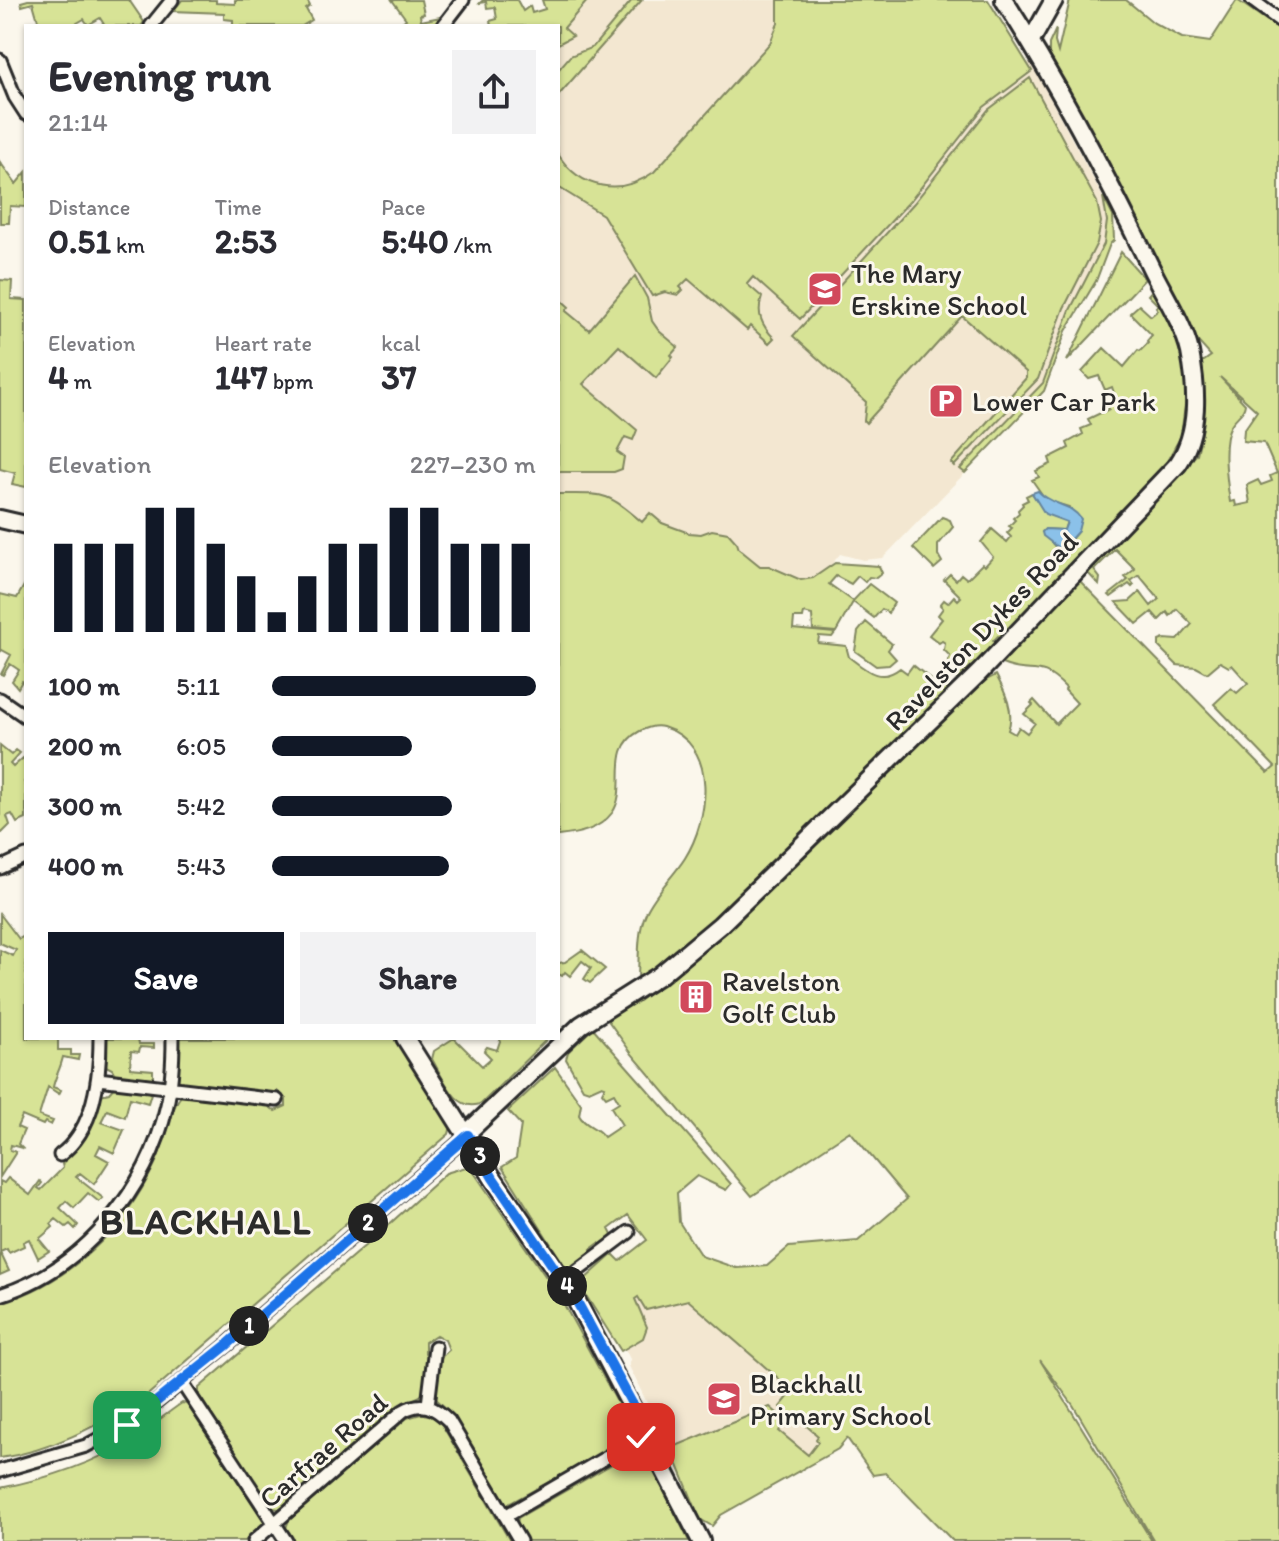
<!DOCTYPE html>
<html lang="en">
<head>
<meta charset="utf-8">
<style>
	:root { --surface:#fff; --page:#f2f2f3; --text:#2b2b33; --muted:#7c7c81; --accent:#111827 }
	body { margin:0; font-family:Itim,sans-serif; background:var(--page); color:var(--text); height:100vh; display:flex; flex-direction:column; font-size:30px; white-space:nowrap }
	* { box-sizing:border-box; margin:0 }
	p { font-size:26px; color:var(--muted) }
	.icon { flex:none; width:44px; height:44px; fill:none; stroke:currentColor; stroke-width:2; stroke-linecap:round; stroke-linejoin:round }
	.map { position:relative; flex:1; overflow:hidden }
	.details { position:absolute; left:24px; top:24px; width:536px; height:1016px; display:flex; flex-direction:column; background:var(--surface); border-radius:0px; box-shadow:0 2px 6px #0004 }
	.details>* { flex:none }
	.pin { position:absolute; display:grid; place-items:center; width:68px; height:68px; color:#fff; margin:-34px; border-radius:16px; box-shadow:0 4px 12px #0006 }
	.km { position:absolute; width:40px; height:40px; margin:-20px; border-radius:50%; background:#222; color:#fff; font-size:22px; line-height:40px; text-align:center }
	.round { display:grid; place-items:center; flex:none; width:84px; height:84px; border-radius:0px; background:var(--page) }
	.headline { display:flex; align-items:center; justify-content:space-between; height:136px; padding:0 24px }
	h1 { font-size:44px; font-weight:700; line-height:60px }
	.stats { display:grid; grid-template-columns:repeat(3,1fr); gap:12px; height:136px; padding:8px 24px }
	.stats div { display:grid; align-content:center }
	.stats b { font-size:34px; font-weight:700 }
	.stats small { font-size:22px; font-weight:400 }
	.stats p { font-size:22px }
	.chart { height:224px; padding:16px 24px }
	.chart p { display:flex; justify-content:space-between }
	.chart svg { width:100%; height:144px; margin-top:8px; stroke:var(--accent); stroke-width:6 }
	.cta { display:flex; gap:16px; margin-top:auto; padding:16px 24px }
	.cta a { flex:1; height:92px; border-radius:0px; background:var(--accent); color:#fff; font-size:32px; font-weight:700; line-height:92px; text-align:center }
	.cta a+a { background:var(--page); color:var(--text) }
	ul { padding:0 24px; list-style:none; font-size:26px }
	li { display:grid; grid-template-columns:128px 96px 1fr; align-items:center; height:60px }
	li i { height:20px; border-radius:10px; background:var(--accent) }
	.map>svg:first-child { display:block }
	.built { fill:#f3e7d1 }
	.green { fill:#d7e396; stroke:#818760; stroke-width:2; fill-rule:evenodd }
	.water { fill:#8bc1e9; stroke:#65859d; stroke-width:2 }
	.lines { fill:none; stroke-linecap:round; stroke-linejoin:round }
	.street-casing { stroke:#2b2b2b; stroke-width:17 }
	.secondary-casing { stroke:#2b2b2b; stroke-width:22 }
	.street { stroke:#fbf7ec; stroke-width:11 }
	.secondary { stroke:#fbf7ec; stroke-width:16 }
	.route-casing { stroke:#fff; stroke-width:16 }
	.route { stroke:#1a73e8; stroke-width:10 }
	.labels { text-anchor:middle; dominant-baseline:central; stroke-width:6; stroke-linejoin:round; paint-order:stroke }
	.poi-label { font-size:28px; fill:#2b2b2b; stroke:#fbf7ec; text-anchor:start }
	.street-label { font-size:28px; fill:#2b2b2b; stroke:#fbf7ec }
	.district-label { font-size:36px; font-weight:bold; letter-spacing:2px; fill:#2b2b2b; stroke:#fbf7ec }
</style>
</head>
<body>
<div class="map">
<svg width="1279" height="1541" viewBox="0 0 1279 1541">
	<rect width="100%" height="100%" fill="#fbf7ec"/>
	<filter id="ink" filterUnits="userSpaceOnUse"><feTurbulence type="fractalNoise" baseFrequency=".0125" numOctaves="2"/><feDisplacementMap in="SourceGraphic" scale="16" xChannelSelector="R" yChannelSelector="G"/><feConvolveMatrix kernelMatrix="1 2 1 2 8 2 1 2 1" color-interpolation-filters="sRGB"/></filter>
	<g filter="url(#ink)">
		<path class="built" d="M560,0H988L1028,63L1031,62L1113,216L1114,240L1110,244L1096,281L1066,331L1044,391L883,558L863,560L840,554L821,577L795,591L673,548L608,496L558,494V26H541Z
			M663,1278L847,1438L705,1522L629,1366L630,1359L625,1349L634,1300Z"/>
		<path class="green" d="M28,0H129L144,22L141,26H105L100,18L88,25L84,19L72,26H34L39,24L33,3L22,6L21,2Z
			M182,0H216V3L235,4V0H307L310,6L306,9L312,20L302,26H233V20L224,19V13L173,11Z
			M392,0H421L424,14L420,15L421,21L440,17L433,26H397L406,19Z
			M483,0H517L523,11L530,6L532,13L545,9L542,0H588L564,28L573,36L558,44V26H491L490,21L497,19L495,7L487,8L486,2L480,3Z
			M632,0H642L558,96V70L570,56L593,47Z
			M778,0H988L1032,71L984,107L911,200L800,319L753,277L747,284L762,297C756,314 762,326 774,338L769,343L750,326L747,330L688,279L680,287L683,290L678,295L665,292L652,296L603,215L558,187V154C580,190 621,196 654,172L770,43L778,23Z
			M1070,0H1126L1154,23L1182,38L1210,42L1237,0L1279,29V1541H1154L1073,1405L1040,1360L1152,1541H953L886,1473L873,1475L847,1438L838,1449L721,1515L712,1526L700,1519L671,1448L770,1407L786,1421L779,1431L808,1455L818,1442L816,1439L818,1436L793,1414L790,1417L780,1407L793,1391L688,1300L646,1310L638,1297L635,1299L647,1327L643,1338L621,1351L585,1294L584,1280L613,1254L620,1261L647,1240L628,1215L609,1229L614,1239L604,1249L599,1243L591,1249L596,1256L571,1270L566,1268L502,1167L516,1158L521,1125L508,1111L555,1067L581,1104L579,1115C585,1127 597,1126 604,1137L622,1125L611,1107L619,1102L614,1093L606,1097L602,1092L605,1086L602,1085L589,1091L583,1089L566,1059L568,1052L593,1028L731,1184L726,1190L697,1176L677,1193L679,1222L701,1256L736,1268L767,1266L789,1247L858,1241L907,1199L850,1131L752,1196L632,1054L607,1019L630,1004H635L705,950L821,833L982,682L996,675C1005,692 1015,712 1008,730L1015,734L1019,727L1027,733L1035,723L1024,714L1033,705L1031,703L1034,700L1056,724L1077,703L1065,690L1066,688C1038,659 1032,677 1002,664L1078,579L1268,773L1275,767L1214,704L1231,688L1237,693L1248,683L1232,665L1229,667L1220,662L1207,673L1196,667L1177,665L1159,647V641L1164,639L1178,640L1192,624L1177,609L1170,616L1167,612L1159,620L1152,612L1137,624L1116,602L1130,601L1140,592L1151,606L1159,599L1139,575L1131,581L1134,585L1132,587L1129,584L1111,597L1109,595L1128,580L1125,577L1135,569L1115,549L1094,570L1100,578L1099,585L1087,572L1197,454L1202,432L1195,370L1199,361H1204L1211,356L1191,334L1049,54V44L1056,29L1055,42L1058,52ZM1220,377L1257,411L1244,430L1243,441L1264,443L1277,473L1270,476L1272,481L1261,485L1258,480L1247,485L1250,503L1236,506L1235,501L1230,502C1227,482 1221,443 1231,425C1236,416 1244,414 1245,404Z
			M1030,78L1097,202L1101,222L1097,243L1064,308L1038,379L954,466L951,463L1026,378V372L962,316L866,423L864,421L866,402L793,336L914,203L988,110Z
			M0,162L16,184L26,172V207L10,206L9,223H0Z
			M1103,197L1113,216L1114,240L1110,244L1096,281L1066,331L1044,391L965,473L960,469L1043,383L1070,310L1104,244L1107,221Z
			M1121,252L1145,279L1067,361Z
			M635,276L647,298L652,321L659,331L678,347L671,355L673,357L656,378L619,346L583,384L637,430L633,440L625,437L617,452L624,457L622,469L614,472H558V297L569,307L566,311L589,330Z
			M0,280L12,281L11,299L26,300V487L12,484L15,473L0,469Z
			M1154,288L1181,345L1187,391L1181,436L1162,470L1004,640L998,636L993,641L998,646L993,651L989,648L964,679L951,678L961,666L959,665L955,667L948,662L950,656L944,650L945,643L942,641L939,643L929,635L942,619L938,615L943,608L940,605L944,600L948,603L954,596L958,600L961,597L944,580L950,574L956,580L961,574L967,579L982,564L985,566L993,557L981,542L992,529L1007,542L1011,537L1007,533L1012,528L1009,526L1015,520L1013,518L1019,513L1018,510L1023,505L1022,503L1028,500L1026,496L1032,493L1046,514L1067,521L1064,530L1045,529L1042,532L1058,550L1067,544L1078,531L1069,507L1046,500L1032,480L1039,477L1036,471L1051,464L1049,458L1069,448L1067,443L1083,434L1081,429L1091,425L1088,419L1109,409L1106,403L1116,399L1112,387L1105,390L1099,376L1089,379L1082,372L1104,348L1124,367L1138,350L1140,351L1148,343L1147,341L1152,335L1130,313L1139,305L1151,316L1158,310L1156,307L1158,305L1148,295Z
			M558,494C606,494 605,491 642,522L650,513L662,523L689,533L701,534L712,530L728,533L737,543L739,549L760,566H769L801,580L813,578L835,563L879,566L882,573L876,578L869,577L865,582L858,576L851,584L836,576L829,584L853,601L869,584L894,603L888,613L882,609L874,618L853,602L836,632L813,630L812,615L804,613L803,618H794L793,629L835,633L832,637L819,636L818,643L846,646L849,657C866,670 880,684 900,668L907,673L913,665L939,686L956,688L705,929L670,960L638,979C639,959 637,932 646,913C655,893 673,877 685,858C709,820 720,744 663,727C656,725 646,728 640,731C605,749 630,788 612,813C599,830 578,834 558,836Z
			M942,517L950,520L953,527L938,545V555L942,562L934,569L913,548Z
			M26,582V683L22,681L18,688L12,681L19,670L10,664L3,675L1,674L11,655L2,650L0,652V594L17,598Z
			M866,622L892,644L888,650L896,659L889,665L876,666L855,651L858,632Z
			M0,746L11,755L16,750L20,753L10,764L13,767L23,758L26,762V780L24,782L26,786V819L17,823L12,814L7,816L10,825L2,833L0,832Z
			M0,914L19,939L26,935V1038H58V1050H71V1055H79L78,1060L63,1057C60,1070 55,1077 53,1087L61,1090L59,1094L48,1087L39,1116L53,1121L51,1125L45,1122L43,1125L22,1116L17,1127L24,1130L18,1144L22,1148L11,1145L10,1150L16,1152L0,1177V950L13,956L16,950L0,943Z
			M582,950L605,969L590,983L584,979L591,968L582,961L570,976L565,972L562,976L558,974V963L565,962Z
			M105,1038H138L139,1044H154V1048L140,1047L139,1052L131,1051L130,1068L153,1070V1081L116,1076L112,1069L104,1065Z
			M179,1038H394L448,1118L451,1126L449,1134L143,1399C97,1425 52,1451 0,1458V1303C70,1283 124,1229 155,1164C165,1145 169,1111 181,1096L267,1105L275,1111L286,1106V1099L277,1091L268,1096L181,1085L178,1080Z
			M454,1038L482,1066L491,1058L484,1051L487,1047L497,1050L501,1038H548L482,1103C457,1115 443,1078 432,1059L434,1051Z
			M115,1086L152,1090L148,1103L130,1098L125,1117L107,1110L101,1122L124,1130L114,1153L100,1146L96,1154L109,1161L94,1184L80,1173L76,1177L103,1198L99,1202L88,1193L74,1208L66,1201L60,1208L78,1225L75,1229L70,1224L66,1227L56,1219L51,1224L53,1227L39,1239L49,1251L38,1258L29,1239L23,1242L24,1246L9,1253L7,1249L0,1252L9,1271L0,1275V1181L4,1183L8,1178L30,1195L40,1181L42,1183L38,1188L41,1190L63,1168L62,1164L81,1140L100,1095L109,1093Z
			M466,1167L473,1171L561,1299L629,1424L631,1434L624,1441L507,1505L452,1414L434,1397L437,1361L449,1350L445,1340L436,1335L425,1342V1353L431,1360L422,1395L403,1405L279,1509L272,1508L199,1396V1388L374,1238L446,1173Z
			M182,1403L187,1404L264,1521L263,1525L245,1541H0V1488C46,1479 91,1465 131,1440C149,1429 165,1414 182,1403Z
			M421,1414L430,1415L441,1423L510,1541H294L286,1528L289,1520L407,1418Z
			M635,1451L646,1455L689,1541H527L517,1524L518,1518Z"/>
		<path class="water" d="M1038,491C1053,507 1071,503 1081,519L1078,531L1061,550L1043,536L1042,532L1045,529L1064,530L1067,522L1045,514L1032,493Z"/>
		<g class="lines">
			<defs>
				<path id="street" d="M1252,0L1279,20
					M151,26L172,0
					M443,26L463,0
					M0,60L15,97L26,114
					M0,699L26,717
					M0,868L26,856
					M98,1079L277,1100
					M60,1155C95,1129 100,1077 100,1038
					M564,1281L629,1232
					M0,1295C84,1269 148,1189 167,1105C172,1083 173,1061 173,1038
					M182,1383L286,1541
					M428,1405L435,1347
					M0,1471L86,1446L136,1419L227,1345L468,1135
					M505,1516L648,1433
					M254,1541L403,1411C422,1400 435,1407 449,1421L520,1541"/>
				<path id="secondary" d="M1031,41L1054,0
					M0,519L26,525
					M405,1038L493,1178L576,1300L701,1541
					M467,1133L581,1025L660,975L720,925L979,673L1178,464C1200,431 1197,389 1190,352C1184,325 1163,293 1151,268C1107,177 1059,85 1004,0"/>
			</defs>
			<use href="#street" class="street-casing"/>
			<use href="#secondary" class="secondary-casing"/>
			<use href="#street" class="street"/>
			<use href="#secondary" class="secondary"/>
		</g>
	</g>
	<g class="lines" filter="url(#ink)">
		<defs>
			<path id="route" d="M127,1425L227,1345L468,1135L493,1178L576,1300L648,1433L641,1437"/>
		</defs>
		<use href="#route" class="route-casing"/>
		<use href="#route" class="route"/>
	</g>
	<defs>
		<symbol id="school-square" viewBox="-11 -11 22 22"><rect x="-9" y="-9" width="18" height="18" rx="4" fill="#d1495b" stroke="#fbf7ec"/><path d="M0-5L7-2L0 1L-7-2ZM-4 1L0 2.5L4 1V4Q0 6-4 4Z" fill="#fff"/></symbol>
		<symbol id="parking-square" viewBox="-11 -11 22 22"><rect x="-9" y="-9" width="18" height="18" rx="4" fill="#d1495b" stroke="#fbf7ec"/><path d="M-3.5-5.5H1a3.5 3.5 0 0 1 0 7H-1V5.5H-3.5ZM-1-3.4V-.6H.8a1.4 1.4 0 0 0 0-2.8Z" fill="#fff"/></symbol>
		<symbol id="building-square" viewBox="-11 -11 22 22"><rect x="-9" y="-9" width="18" height="18" rx="4" fill="#d1495b" stroke="#fbf7ec"/><path d="M-4-6H4V6H1V3H-1V6H-4ZM-2.5-4.3h1.7v1.8h-1.7ZM.8-4.3h1.7v1.8H.8ZM-2.5-1h1.7V.8h-1.7ZM.8-1h1.7V.8H.8Z" fill="#fff"/></symbol>
	</defs>
	<g fill-rule="evenodd">
		<use href="#school-square" x="805" y="269" width="40" height="40"/>
		<use href="#parking-square" x="926" y="381" width="40" height="40"/>
		<use href="#building-square" x="676" y="977" width="40" height="40"/>
		<use href="#school-square" x="704" y="1379" width="40" height="40"/>
	</g>
	<g class="labels">
		<g class="poi-label">
			<text x="851" y="273">The Mary<tspan x="851" dy="32">Erskine School</tspan></text>
			<text x="972" y="401">Lower Car Park</text>
			<text x="722" y="981">Ravelston<tspan x="722" dy="32">Golf Club</tspan></text>
			<text x="750" y="1383">Blackhall<tspan x="750" dy="32">Primary School</tspan></text>
		</g>
		<g class="street-label">
			<text transform="translate(981 631) rotate(-46)">Ravelston Dykes Road</text>
			<text transform="translate(323 1450) rotate(-41)">Carfrae Road</text>
		</g>
		<g class="district-label">
			<text x="206" y="1221">BLACKHALL</text>
		</g>
	</g>
</svg>
<div class="pin" style="left:127px;top:1425px;background:#1e9e55"><svg class="icon" aria-label="arrive" viewBox="0 0 24 24"><path d="M6 21V4h12l-3 4 3 4H6"/></svg></div>
<div class="pin" style="left:641px;top:1437px;background:#d93025"><svg class="icon" aria-label="check" viewBox="0 0 24 24"><path d="M5 12l5 5 9-10"/></svg></div>
<b class="km" style="left:249px;top:1326px">1</b>
<b class="km" style="left:368px;top:1223px">2</b>
<b class="km" style="left:480px;top:1156px">3</b>
<b class="km" style="left:567px;top:1286px">4</b>
<section class="details">
<div class="headline"><div><h1>Evening run</h1><p>21:14</p></div><a class="round"><svg class="icon" aria-label="share" viewBox="0 0 24 24"><path d="M12 15V3M7 8l5-5 5 5M5 13v7h14v-7"/></svg></a></div>
<div class="stats">
<div><p>Distance</p><b>0.51<small> km</small></b></div>
<div><p>Time</p><b>2:53</b></div>
<div><p>Pace</p><b>5:40<small> /km</small></b></div>
</div>
<div class="stats">
<div><p>Elevation</p><b>4<small> m</small></b></div>
<div><p>Heart rate</p><b>147<small> bpm</small></b></div>
<div><p>kcal</p><b>37</b></div>
</div>
<div class="chart"><p><span>Elevation</span>227–230 m</p>
<svg viewBox="0 0 160 44" preserveAspectRatio="none"><path d="M5 44V17M15 44V17M25 44V17M35 44V6M45 44V6M55 44V17M65 44V27M75 44V38M85 44V27M95 44V17M105 44V17M115 44V6M125 44V6M135 44V17M145 44V17M155 44V17"/></svg>
</div>
<ul>
<li><b>100 m</b>5:11<i style="width:100%"></i></li>
<li><b>200 m</b>6:05<i style="width:53%"></i></li>
<li><b>300 m</b>5:42<i style="width:68%"></i></li>
<li><b>400 m</b>5:43<i style="width:67%"></i></li>
</ul>
<div class="cta"><a>Save</a><a>Share</a></div>
</section>
</div>
</body>
</html>
